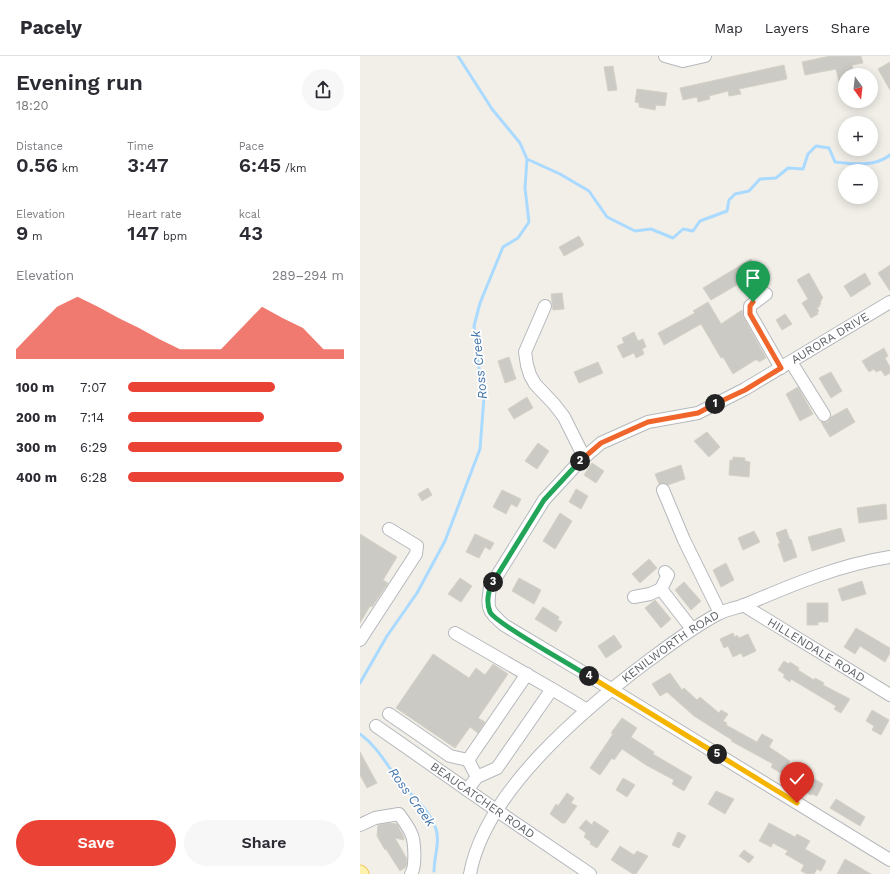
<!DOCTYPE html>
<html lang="en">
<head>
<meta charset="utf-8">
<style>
	:root { --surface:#fff; --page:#f7f7f7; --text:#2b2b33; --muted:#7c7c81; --line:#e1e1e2; --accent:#ea4335 }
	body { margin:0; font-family:"Work Sans",sans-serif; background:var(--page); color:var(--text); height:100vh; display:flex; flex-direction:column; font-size:15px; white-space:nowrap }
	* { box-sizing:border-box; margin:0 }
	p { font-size:13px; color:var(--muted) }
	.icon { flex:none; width:22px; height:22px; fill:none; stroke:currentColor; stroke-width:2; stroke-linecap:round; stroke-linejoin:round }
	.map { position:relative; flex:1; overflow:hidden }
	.side { display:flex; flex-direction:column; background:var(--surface); width:360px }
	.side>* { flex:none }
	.needle { width:26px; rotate:165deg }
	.fabs { position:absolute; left:478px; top:12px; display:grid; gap:8px }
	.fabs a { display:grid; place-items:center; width:40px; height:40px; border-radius:50%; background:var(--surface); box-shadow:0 2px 10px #0003; font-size:20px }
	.pin { position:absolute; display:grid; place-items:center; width:34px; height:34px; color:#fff; margin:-41px -17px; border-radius:50% 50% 50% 0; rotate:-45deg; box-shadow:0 0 4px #0007 }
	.pin .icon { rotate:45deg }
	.km { position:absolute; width:20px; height:20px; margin:-10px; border-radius:50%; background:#222; color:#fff; font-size:11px; line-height:20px; text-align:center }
	.round { display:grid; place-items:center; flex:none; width:42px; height:42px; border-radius:21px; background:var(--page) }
	.summary { display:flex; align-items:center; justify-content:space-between; height:68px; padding:0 16px }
	h1 { font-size:22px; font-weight:600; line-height:30px }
	.metrics { display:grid; grid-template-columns:repeat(3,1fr); gap:6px; height:68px; padding:4px 16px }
	.metrics div { display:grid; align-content:center }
	.metrics b { font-size:20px; font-weight:600 }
	.metrics small { font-size:11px; font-weight:400 }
	.metrics p { font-size:11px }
	.chart { height:112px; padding:8px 16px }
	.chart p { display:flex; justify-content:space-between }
	.chart svg { width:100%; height:72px; margin-top:4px; fill:var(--accent); opacity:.7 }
	.button { display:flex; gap:8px; margin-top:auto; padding:8px 16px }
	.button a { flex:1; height:46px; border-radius:24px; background:var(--accent); color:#fff; font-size:16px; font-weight:600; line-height:46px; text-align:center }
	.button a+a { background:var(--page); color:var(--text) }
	ul { padding:0 16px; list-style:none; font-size:13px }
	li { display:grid; grid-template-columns:64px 48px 1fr; align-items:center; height:30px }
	li i { height:10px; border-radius:5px; background:var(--accent) }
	header { display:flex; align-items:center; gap:24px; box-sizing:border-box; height:56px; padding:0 20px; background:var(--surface); border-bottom:1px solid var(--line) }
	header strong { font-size:19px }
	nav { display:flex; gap:22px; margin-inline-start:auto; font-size:14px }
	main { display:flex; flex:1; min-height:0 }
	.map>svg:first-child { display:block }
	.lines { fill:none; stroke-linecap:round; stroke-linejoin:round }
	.stream { stroke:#aadaff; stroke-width:3 }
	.building { fill:#cccac5; stroke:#d6d1c6 }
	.minor-casing { stroke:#b5b8bc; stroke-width:14 }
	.major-casing { stroke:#f2c960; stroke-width:17 }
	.minor { stroke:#fff; stroke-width:12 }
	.major { stroke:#fff2af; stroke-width:15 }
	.split-1-casing { stroke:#fff; stroke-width:8 }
	.split-2-casing { stroke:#fff; stroke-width:8 }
	.split-3-casing { stroke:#fff; stroke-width:8 }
	.split-4-casing { stroke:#fff; stroke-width:8 }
	.split-5-casing { stroke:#fff; stroke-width:8 }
	.split-6-casing { stroke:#fff; stroke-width:8 }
	.split-1 { stroke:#f0652b; stroke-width:5 }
	.split-2 { stroke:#f0652b; stroke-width:5 }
	.split-3 { stroke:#22a559; stroke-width:5 }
	.split-4 { stroke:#22a559; stroke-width:5 }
	.split-5 { stroke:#f5b400; stroke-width:5 }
	.split-6 { stroke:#f5b400; stroke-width:5 }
	.labels { text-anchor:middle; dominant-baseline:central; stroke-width:3.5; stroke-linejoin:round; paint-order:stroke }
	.street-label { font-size:12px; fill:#5f6368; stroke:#fff }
	.water-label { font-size:13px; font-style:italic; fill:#4174aa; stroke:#fff }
</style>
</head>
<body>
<header>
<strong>Pacely</strong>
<nav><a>Map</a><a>Layers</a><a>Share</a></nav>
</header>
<main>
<section class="side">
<div class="summary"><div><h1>Evening run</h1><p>18:20</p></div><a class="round"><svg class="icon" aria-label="share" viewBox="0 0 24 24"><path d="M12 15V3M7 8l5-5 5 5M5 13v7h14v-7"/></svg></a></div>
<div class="metrics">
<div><p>Distance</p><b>0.56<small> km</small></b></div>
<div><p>Time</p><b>3:47</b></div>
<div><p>Pace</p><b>6:45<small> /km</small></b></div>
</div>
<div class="metrics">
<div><p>Elevation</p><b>9<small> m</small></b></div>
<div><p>Heart rate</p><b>147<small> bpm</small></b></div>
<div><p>kcal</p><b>43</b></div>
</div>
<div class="chart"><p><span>Elevation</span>289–294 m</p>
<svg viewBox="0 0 160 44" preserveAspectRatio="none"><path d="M0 44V38L10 25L20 12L30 6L40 12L50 19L60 25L70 32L80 38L90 38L100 38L110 25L120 12L130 19L140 25L150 38L160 38V44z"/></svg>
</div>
<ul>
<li><b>100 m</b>7:07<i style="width:68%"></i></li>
<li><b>200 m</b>7:14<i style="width:63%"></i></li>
<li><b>300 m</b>6:29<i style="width:99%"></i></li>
<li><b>400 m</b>6:28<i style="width:100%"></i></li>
</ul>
<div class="button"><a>Save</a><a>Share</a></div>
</section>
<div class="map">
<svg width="530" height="818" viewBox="0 0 530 818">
	<rect width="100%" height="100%" fill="#f1efe8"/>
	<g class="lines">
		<path class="stream" d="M167,103L200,118L229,135L247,161L275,175L291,173L313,182L323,173L333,175L340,165L367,155L369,144L375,138L389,135L400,123L416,122L428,112L443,113L448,98L456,90L469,92L475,106C493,108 515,111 530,99
			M0,627L27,580L57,537L85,485L120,393L124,341L117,300L114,270L120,247L143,191L158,182L169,166L165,132L167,103L160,87L132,53L98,0
			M0,678C18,691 27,710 41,727C52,740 68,753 75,770C81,784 74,800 74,815"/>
	</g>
	<path class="building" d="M470,0H501L503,7L492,9L494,18L485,19V37L482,38L476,13L445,19L442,6Z
		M530,6V34L518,13Z
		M424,9L427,23L379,33L381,38L369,40L368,35L349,40L350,43L338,46L337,41L323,44L320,32Z
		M253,10L257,34L248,35L244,11Z
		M277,33L307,37L305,50L296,49L295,54L279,51V47L275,46Z
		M219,180L224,189L204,200L199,191Z
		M391,203L399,216L351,244L343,232Z
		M530,209V235L518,217Z
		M449,217L463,242L461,243L462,244L460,246L461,248L459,249L460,250L457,252L459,255L457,256L458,258L451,262L442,247L448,243L437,224Z
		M505,217L511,228L491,241L484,230Z
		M202,237L204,253L193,254L191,238Z
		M348,246L361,268L382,254L384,262L406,302L399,306L398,304H395L373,318L363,301L361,302L341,268L304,289L298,277L335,257L333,255Z
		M425,258L432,268L422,274L416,264Z
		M274,276L278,285L283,283L286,291L282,293L284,298L276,302L274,297L263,302L257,290L264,287L262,282Z
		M524,292L528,300L525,302L530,311V317L525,320L521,314L516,316L514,313L509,316L502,305Z
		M149,301L156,323L145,327L138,305Z
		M238,306L243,317L219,327L214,316Z
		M471,316L482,335L471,342L459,322Z
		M438,331L453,358L440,365L426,338Z
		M167,341L173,352L154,363L148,353Z
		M487,352L495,366L470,381L461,366H468L471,361Z
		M347,376L360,391L349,401L334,385Z
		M178,387L189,395L177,413L165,405Z
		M373,401L385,402V405L390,406L389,421L369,419L370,404H373Z
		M232,407L244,415L236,427L224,419Z
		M321,409L325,423L308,429L304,427L299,428L295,418Z
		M68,432L72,439L62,445L58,438Z
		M216,433L228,440L221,453L209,446Z
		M142,434L161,443L157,451L151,448L146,458L133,451Z
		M526,448L527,463L499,467L497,452Z
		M200,457L212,465L195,493L183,485Z
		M481,472L485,485L452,495L448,481Z
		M426,473L430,484L431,483L437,501L424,506L418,488L420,487L416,477Z
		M394,475L400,486L383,494L378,482Z
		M0,478L37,501L23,524L28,527L12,551L10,550L0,567Z
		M115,478L134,487L130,494L125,491L119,502L106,496Z
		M289,503L297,512L280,527L272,518Z
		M366,507L374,524L361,531L353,514Z
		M100,522L112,530L101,546L88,538Z
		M159,522L181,534L174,548L152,535Z
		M502,525L506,538L482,545L478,533Z
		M324,526L341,545L331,554L315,534Z
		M295,544L311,563L301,572L285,552Z
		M447,547H468V566H458V569H447Z
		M183,551L199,561L198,564L202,566L196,576L175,563Z
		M496,572L530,592V597L525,606L500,590L495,598L484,591Z
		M373,577L375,581L377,579L379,582L388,578L396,595L383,601L381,597L373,601L368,590L364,592L360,583Z
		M254,579L262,591L246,602L238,590Z
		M73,598L109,622L116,612L125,619L133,608L148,618L118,662L125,666L118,677L110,671L95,692L36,652Z
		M424,605L429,608L430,606L439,612L438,614L454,624L455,622L464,627L463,629L490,643L481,657L474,653L476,650L431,623L430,626L423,621L425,619L418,614Z
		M310,617L322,634L324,632L337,644L340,641L359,657L361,654L368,658L363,665L367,667L366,669L397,686L402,678L413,684L409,691L430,705L422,718L411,711L413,708L371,685L372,684L334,660L307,636L300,640L292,628Z
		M512,654L529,664L521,679L512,674L514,670L506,665Z
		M262,662L277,672L271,681L294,696L293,698L332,721L324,735L312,728L314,724L286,709L262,693L254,704L252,702L240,719L230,712L253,678L251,677Z
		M0,696L17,727L7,732L0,719Z
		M444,717L463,728L457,740L452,738L451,739L441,734L442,732L437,729Z
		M263,722L275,729L267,741L256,734Z
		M356,735L374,743L365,758L348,748Z
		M207,737L214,742L211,747L217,750L205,767H202L190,758L196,748L198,750Z
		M476,743L505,761L500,770L470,752Z
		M226,764L232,769L234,765L249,775L237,792L230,788L231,786L224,781L226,777L219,772Z
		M30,767L37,768L44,781V784L35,782L47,803L46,811L40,815L26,793L25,794L17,780L18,769Z
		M409,767L435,781L437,778L450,785L445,793L466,805L461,815L457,813L454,818H447L441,815L444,809L425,798L428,795L413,787L411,791L399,785Z
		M318,776L326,780L319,792L312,789Z
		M260,790L274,799L277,795L288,800L276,818H273L251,804Z
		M384,794L394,801L389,807L379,800Z
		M485,803L511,818H477Z"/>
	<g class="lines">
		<defs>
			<g id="minor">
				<path d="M305,0L323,5L345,0"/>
				<path d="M406,238L390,250V258L421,312"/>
				<path d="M530,246L385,333L338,357L288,366L241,387L219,406L184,444L130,531C127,553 127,554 144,569L251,633L530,804"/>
				<path d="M185,250L165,296L167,309L170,319L175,328L194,348L204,361L224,401"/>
				<path d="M431,306L464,359"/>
				<path d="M303,434L324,484L360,557"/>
				<path d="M301,533L308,519L305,516"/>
				<path d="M274,541L290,538L301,533L332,573"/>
				<path id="s1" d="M383,549L530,639"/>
				<path d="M95,577L192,633"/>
				<path d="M0,584L56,498L57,490L29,473"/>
				<path d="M29,658L90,700L108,704"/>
				<path id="s2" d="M16,670L136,754L230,818"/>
				<path d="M117,721L108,704L167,618"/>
				<path d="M107,734L117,721L137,712L192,633L227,654"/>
				<path d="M0,769L15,762L39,758C43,764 48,770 51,777C55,785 56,811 51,818"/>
				<path id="s3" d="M110,818C125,735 224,653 288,605C311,588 333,571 358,558C367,553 378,552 387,548C434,528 479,509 530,501"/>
			</g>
			<path id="major" d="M0,817L1,818"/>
		</defs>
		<use href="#minor" class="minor-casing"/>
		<use href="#major" class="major-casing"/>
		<use href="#minor" class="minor"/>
		<use href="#major" class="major"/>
	</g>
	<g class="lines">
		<defs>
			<path id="split-1" d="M355,348L385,334L421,312L390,258V250L393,246"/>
			<path id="split-2" d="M220,405L241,387L288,366L338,357L355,348"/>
			<path id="split-3" d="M133,526L184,444L220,405"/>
			<path id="split-4" d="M133,526C128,534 126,547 130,556C135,567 214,611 229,620"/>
			<path id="split-5" d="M229,620L357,698"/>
			<path id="split-6" d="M357,698L437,747"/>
		</defs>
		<use href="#split-1" class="split-1-casing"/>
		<use href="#split-2" class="split-2-casing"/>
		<use href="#split-3" class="split-3-casing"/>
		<use href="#split-4" class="split-4-casing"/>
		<use href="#split-5" class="split-5-casing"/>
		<use href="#split-6" class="split-6-casing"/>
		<use href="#split-1" class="split-1"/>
		<use href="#split-2" class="split-2"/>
		<use href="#split-3" class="split-3"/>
		<use href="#split-4" class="split-4"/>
		<use href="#split-5" class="split-5"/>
		<use href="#split-6" class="split-6"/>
	</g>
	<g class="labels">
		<g class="street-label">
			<text transform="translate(470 282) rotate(-31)">AURORA DRIVE</text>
			<text stroke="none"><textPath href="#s3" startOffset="310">KENILWORTH ROAD</textPath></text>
			<text stroke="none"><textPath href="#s1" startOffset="86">HILLENDALE ROAD</textPath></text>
			<text stroke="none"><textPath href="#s2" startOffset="130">BEAUCATCHER ROAD</textPath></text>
		</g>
		<g class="water-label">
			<text transform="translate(119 309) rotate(-96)">Ross Creek</text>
			<text transform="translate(52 741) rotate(54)">Ross Creek</text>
		</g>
	</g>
</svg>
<div class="fabs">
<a><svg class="needle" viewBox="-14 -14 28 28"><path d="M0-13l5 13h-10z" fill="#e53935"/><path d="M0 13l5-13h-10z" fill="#7c7c81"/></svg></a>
<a>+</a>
<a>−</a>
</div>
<div class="pin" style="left:393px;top:246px;background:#1e9e55"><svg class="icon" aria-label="arrive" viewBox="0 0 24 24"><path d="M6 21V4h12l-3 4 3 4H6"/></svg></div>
<div class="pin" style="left:437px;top:747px;background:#d93025"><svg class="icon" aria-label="check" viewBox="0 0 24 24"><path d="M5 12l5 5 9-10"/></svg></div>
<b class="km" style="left:355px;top:348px">1</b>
<b class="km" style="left:220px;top:405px">2</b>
<b class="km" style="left:133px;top:526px">3</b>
<b class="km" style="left:229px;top:620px">4</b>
<b class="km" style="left:357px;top:698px">5</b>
</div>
</main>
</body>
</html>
